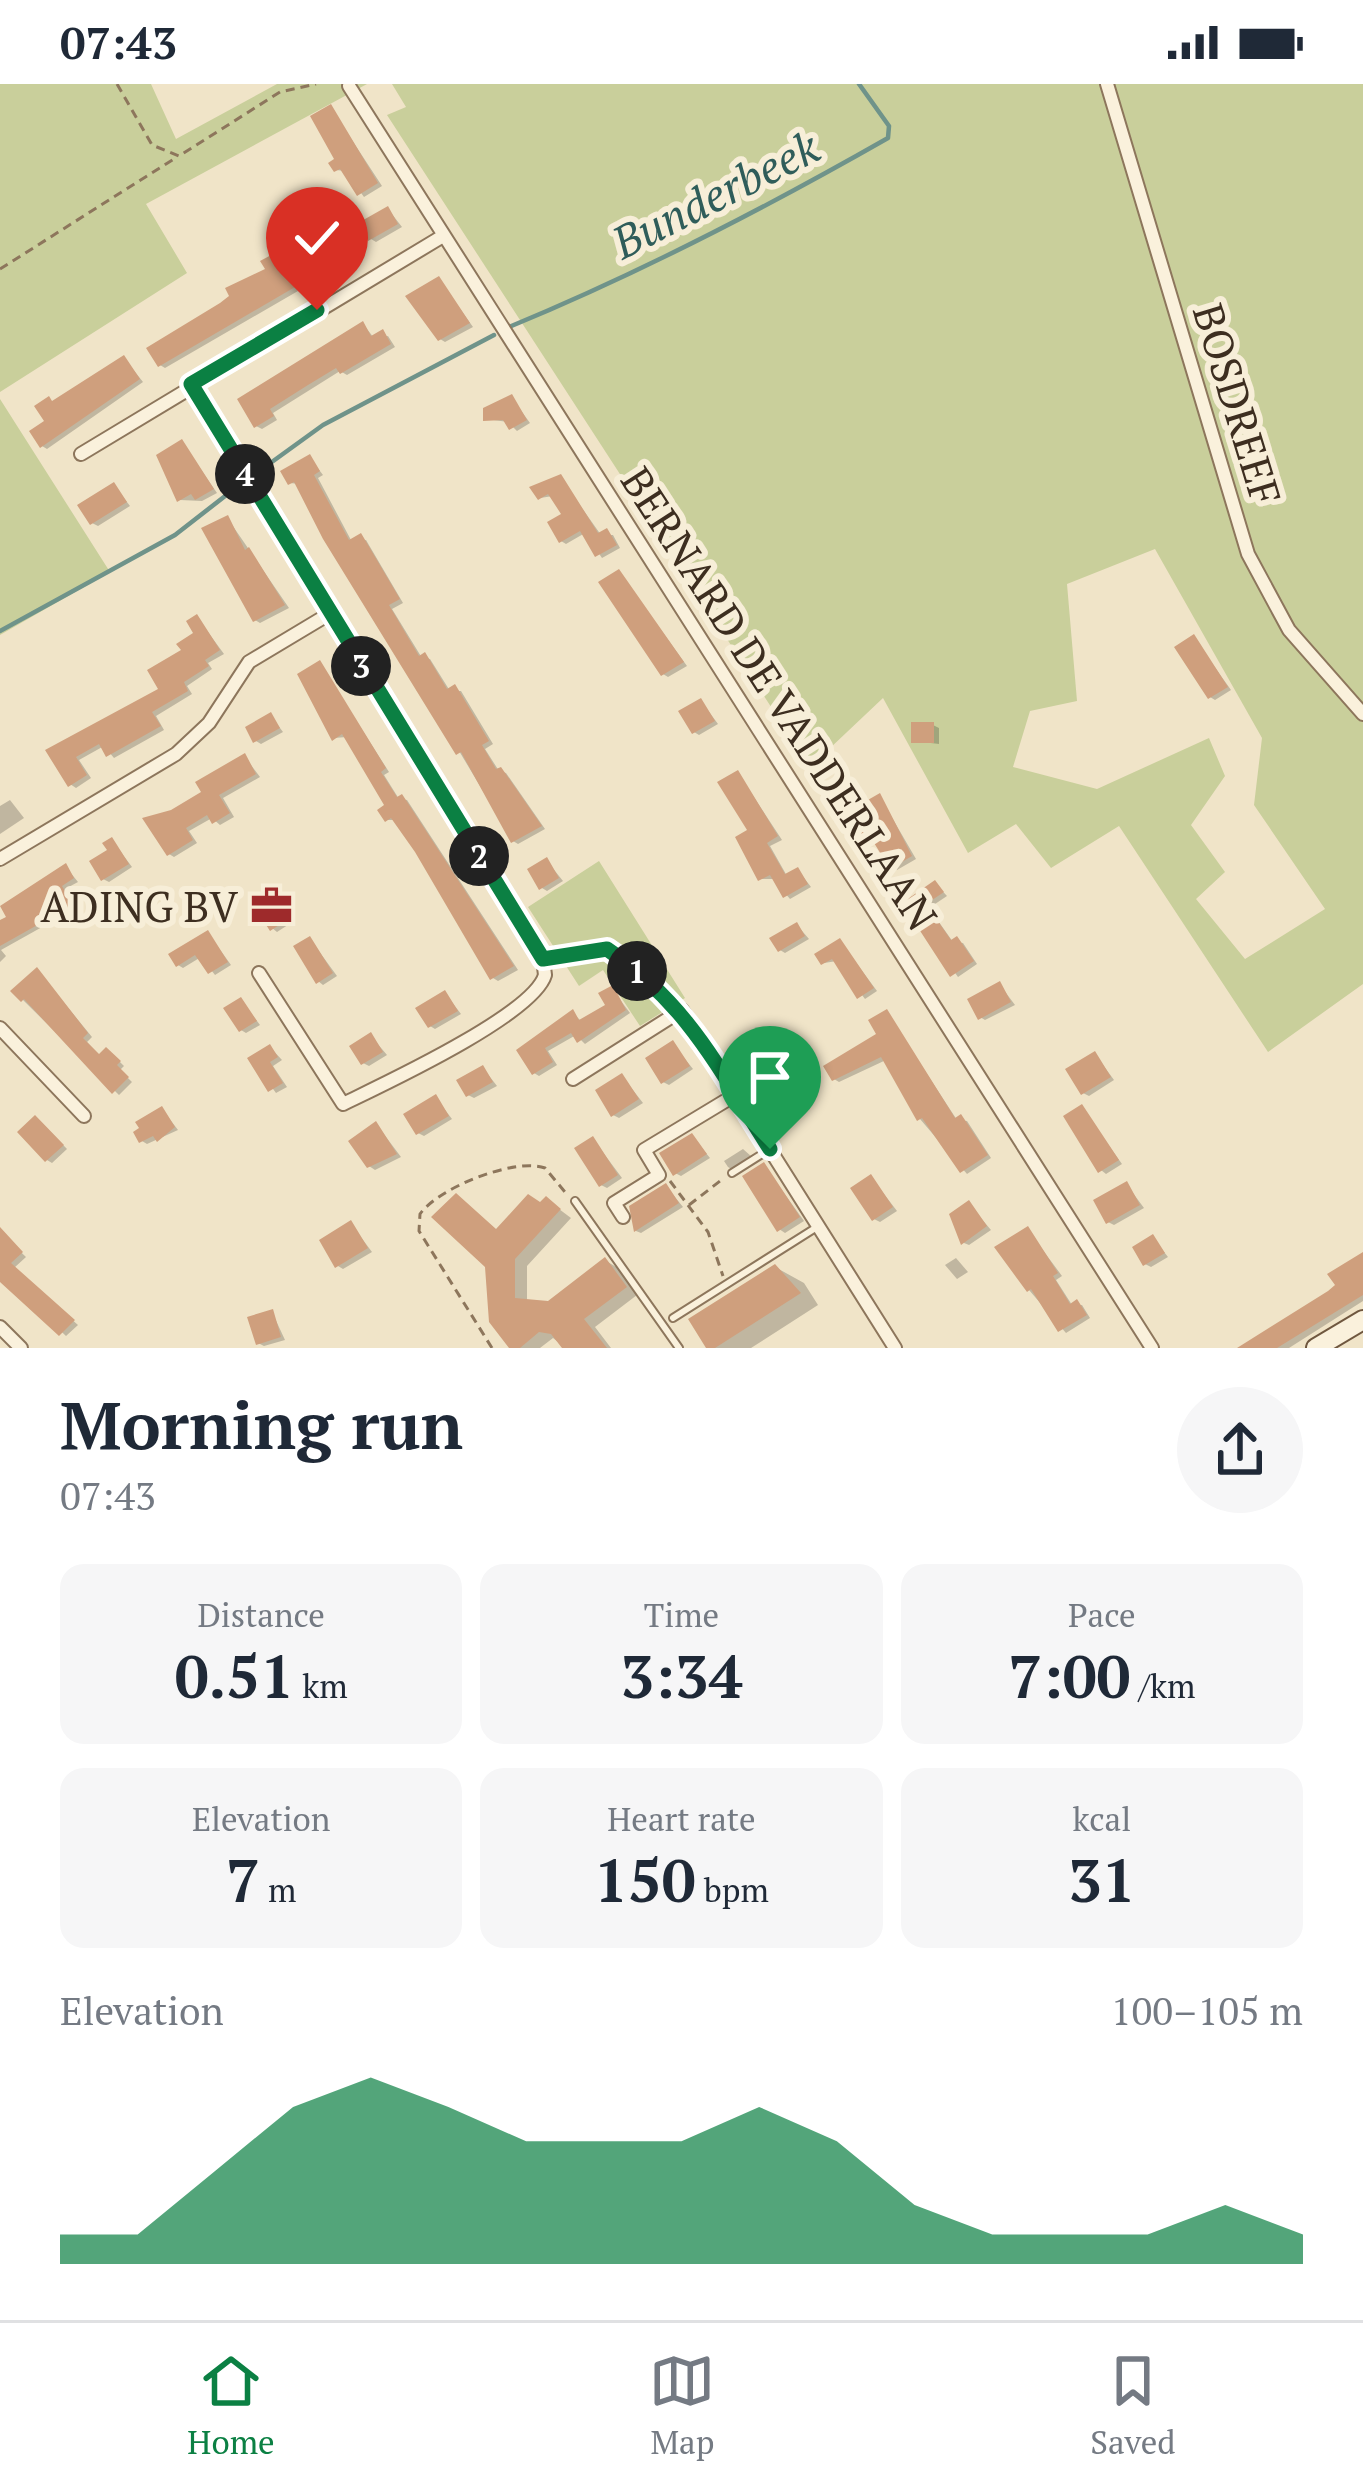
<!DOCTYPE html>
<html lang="en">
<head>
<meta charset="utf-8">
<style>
	:root { --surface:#fff; --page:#f6f6f7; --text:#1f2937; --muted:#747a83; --line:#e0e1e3; --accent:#0b8043 }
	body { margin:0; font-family:"PT Serif",serif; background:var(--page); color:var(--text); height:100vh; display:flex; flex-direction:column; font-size:45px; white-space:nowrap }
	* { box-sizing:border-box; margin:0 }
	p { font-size:39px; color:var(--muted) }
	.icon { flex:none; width:66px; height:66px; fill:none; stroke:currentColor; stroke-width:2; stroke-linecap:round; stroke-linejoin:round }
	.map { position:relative; height:1264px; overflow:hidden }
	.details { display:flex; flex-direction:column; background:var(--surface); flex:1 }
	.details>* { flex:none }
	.pin { position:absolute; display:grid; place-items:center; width:102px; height:102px; color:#fff; margin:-123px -51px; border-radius:50% 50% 50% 0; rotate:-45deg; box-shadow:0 0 12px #0007 }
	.pin .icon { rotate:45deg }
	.km { position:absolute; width:60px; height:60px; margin:-30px; border-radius:50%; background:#222; color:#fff; font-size:33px; line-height:60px; text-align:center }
	.round { display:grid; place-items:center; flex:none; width:126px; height:126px; border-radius:63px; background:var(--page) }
	.summary { display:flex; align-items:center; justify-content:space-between; height:204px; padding:0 60px }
	h1 { font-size:66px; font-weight:600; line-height:90px }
	.stats { display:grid; grid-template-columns:repeat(3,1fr); gap:18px; height:204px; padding:12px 60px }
	.stats div { display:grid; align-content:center; border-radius:24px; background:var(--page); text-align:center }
	.stats b { font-size:60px; font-weight:600 }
	.stats small { font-size:33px; font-weight:400 }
	.stats p { font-size:33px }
	.chart { height:336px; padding:24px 60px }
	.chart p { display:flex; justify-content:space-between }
	.chart svg { width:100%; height:216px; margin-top:12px; fill:var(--accent); opacity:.7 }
	.status { display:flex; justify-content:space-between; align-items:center; height:84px; padding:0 60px; background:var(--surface); direction:ltr }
	.status svg { height:33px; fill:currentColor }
	.menu { display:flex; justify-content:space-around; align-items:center; height:168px; border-top:3px solid var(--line); background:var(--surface); font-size:33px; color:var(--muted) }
	.menu a { display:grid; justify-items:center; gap:6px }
	.menu .on { color:var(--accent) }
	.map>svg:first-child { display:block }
	.green { fill:#c9cf9b; fill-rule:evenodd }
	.shadow { fill:#0003 }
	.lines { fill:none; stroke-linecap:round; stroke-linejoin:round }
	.stream { stroke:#6f938a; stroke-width:4.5 }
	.building { fill:#cf9f7d }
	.lane-casing { stroke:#8d765c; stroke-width:10 }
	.street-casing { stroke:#8d765c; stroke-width:16 }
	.secondary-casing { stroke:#6f573f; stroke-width:22 }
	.path { stroke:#8d765c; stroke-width:3; stroke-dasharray:9 6; stroke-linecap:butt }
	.lane { stroke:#faf1dc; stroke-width:6 }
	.street { stroke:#faf1dc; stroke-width:12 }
	.secondary { stroke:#faf1dc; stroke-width:18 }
	.route-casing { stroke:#fff; stroke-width:24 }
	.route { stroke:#0b8043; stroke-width:15 }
	.labels { text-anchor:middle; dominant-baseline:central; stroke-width:12; stroke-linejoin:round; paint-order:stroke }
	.street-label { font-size:42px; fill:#3d2e20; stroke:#f7eed8 }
	.poi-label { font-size:42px; fill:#3d2e20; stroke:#f7eed8; text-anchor:end }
	.water-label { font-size:45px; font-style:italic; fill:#2f5d5a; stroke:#f7eed8 }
</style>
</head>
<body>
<div class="status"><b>07:43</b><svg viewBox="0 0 49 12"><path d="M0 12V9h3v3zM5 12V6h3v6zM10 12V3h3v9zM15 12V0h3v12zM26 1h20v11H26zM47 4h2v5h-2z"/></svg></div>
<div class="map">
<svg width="1363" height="1264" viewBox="0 0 1363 1264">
	<rect width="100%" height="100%" fill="#f0e4c8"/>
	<path class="green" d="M0,0H151L176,55L277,0H367L146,120L187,189L0,308Z
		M392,0H1363V900L1268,968L1119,742L1051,784L1016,740L968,769L883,614L810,683L387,31L406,23ZM1155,465L1262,654L1254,721L1325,825L1245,875L1196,815L1225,788L1191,741L1225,692L1209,654L1097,705L1013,683L1030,627L1077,617L1067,500Z
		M0,315L110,488L0,551Z
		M599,777L685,914L640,942L603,886L579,902L528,823Z"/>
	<path class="shadow" d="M331,24L382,102L364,113L345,87L336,86Z
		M388,125L402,143L376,158L371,155Z
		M323,158L335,173L293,198L298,207L165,284L160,281L269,186L275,173L283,181Z
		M439,195L473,243L445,258L440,255Z
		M363,240L374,254L388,252L395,263L347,291L340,287L273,329L277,336L262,345L256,342L241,316Z
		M124,274L143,298L47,365L42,362L54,319Z
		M512,314L530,339L517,347L508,338L486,335Z
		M182,358L217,409L202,417L180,416Z
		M310,374L323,391L318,394L352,458L366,456L403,519L392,525L422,574L430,575L450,607H461L493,660L485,665L499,687L506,689L545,745L518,760L513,757L299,400L290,399Z
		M560,393L601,451H613L620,464L602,474L585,449L566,460L561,457L566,431L553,412L540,414Z
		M114,401L130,422L98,442L92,439Z
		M228,435L289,524L260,539L255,536Z
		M619,488L687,582L668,593L663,590Z
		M197,533L224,570L208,579L212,585L187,602L192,610L156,632L164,646L114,674L104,662L79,676L91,694L76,704L70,700L50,667L162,606L197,550Z
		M1194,554L1231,606L1215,616L1210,613Z
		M320,580L389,688L384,691L399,715L407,716L518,886L498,897L493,894L397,736H387L388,722L347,653L334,654Z
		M701,617L718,640L699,651L694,648Z
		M271,632L283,648L261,660L256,657Z
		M933,641L939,644V660L914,657Z
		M245,673L260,693L223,714L234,733L220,741L212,734L189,747L197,759L174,773L169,770L172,729L205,709Z
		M738,689L782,756L770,762L787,792L798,786L811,803L790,815L773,795H761Z
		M880,713L916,775L897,786L873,752L864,751Z
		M10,716L24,734L0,750V722Z
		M112,756L132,783L109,798L103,795Z
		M547,777L563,797L547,807L542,804Z
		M66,783L78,798L65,805L76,824L1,866L6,872L0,878V840Z
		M935,799L947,812L929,824L953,858L963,859L977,880L958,893L906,820Z
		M272,810L294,837L277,848L272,844Z
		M797,841L809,855L785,869L780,866Z
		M208,849L231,881L215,891L201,873L183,884L178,881Z
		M310,855L337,892L323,901L318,897Z
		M840,857L877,907L865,915L837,877L824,879Z
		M38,887L92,953L87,958L101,973L112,970L124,982L120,986L132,998L119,1011L22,915Z
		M1000,901L1015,921L985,936L980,933Z
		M612,905L630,929L585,960L576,951L548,967L557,981L539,992L534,989L520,967L573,929L582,938L609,922Z
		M445,909L461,930L435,945L430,942Z
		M241,916L260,941L246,949L241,946Z
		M887,929L957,1036L967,1037L991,1074L967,1090L920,1035L886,976L839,998L834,995L881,951Z
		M371,952L387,971L369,982L363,979Z
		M673,960L693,985L669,1001L663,998Z
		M270,963L282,976L273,982L287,1003L276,1009L251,975Z
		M1095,970L1114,996L1089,1012L1083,1009Z
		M483,984L497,1002L474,1014L468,1011Z
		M622,992L643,1019L619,1034L613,1031Z
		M436,1014L452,1035L424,1052L418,1049Z
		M1082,1024L1122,1080L1106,1090L1101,1086Z
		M162,1025L178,1046L147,1060L142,1057Z
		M41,1038L67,1065L52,1079L47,1076Z
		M377,1041L401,1073L375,1086L369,1082Z
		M692,1052L710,1074L681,1092L675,1089Z
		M593,1055L622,1094L607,1104L601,1101Z
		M743,1065L752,1073L733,1086L728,1083L724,1077Z
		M764,1081L804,1137L785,1149L779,1145Z
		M871,1093L897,1127L880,1138L874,1135Z
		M1127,1101L1144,1124L1114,1141L1108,1138Z
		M666,1102L683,1123L641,1149L636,1147L632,1124Z
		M456,1113L498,1147L547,1116L571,1134L527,1182V1218L548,1220L606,1177L618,1184L637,1211L595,1243L611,1264H566L553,1254L540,1264H512L492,1237L488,1181Z
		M969,1120L991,1146L969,1161L964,1159Z
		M351,1140L372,1168L343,1185L338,1182Z
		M1028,1146L1062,1192L1056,1196L1072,1221H1082L1090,1234L1066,1249L1029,1206Z
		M0,1148L26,1173L14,1184L78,1241L66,1252L0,1189Z
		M1153,1154L1168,1173L1151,1183L1145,1180Z
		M1363,1171V1217L1289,1264H1242L1339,1202Z
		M956,1174L968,1188L957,1195L945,1181Z
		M775,1183L804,1199L818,1221L751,1264H710L693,1236Z
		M272,1228L285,1256L264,1262L258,1259Z"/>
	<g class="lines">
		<path class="stream" d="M509,243C640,189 767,123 888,54L889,42L859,0
			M258,388L323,341L494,251
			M0,547L175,451L238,402"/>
	</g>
	<path class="building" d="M331,20L378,99L357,112L340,85L334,88L328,79L334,75L310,32Z
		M388,122L398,140L368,157L358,139Z
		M323,154L332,169L289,194L295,203L158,283L146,264L220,219L229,212L225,204L265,185L260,177L275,169L280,179Z
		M439,192L470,239L438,257L405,212Z
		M363,237L371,252L383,245L391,260L340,290L336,284L308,301L270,325L274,332L254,344L237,315Z
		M124,271L140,295L40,364L29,347L44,337L34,322L49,312L52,317Z
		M512,310L527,336L509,346L503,336L483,337V324Z
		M182,355L214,405L195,416L191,410L177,418L156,371Z
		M310,370L320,387L314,391L349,456L361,449L400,515L389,521L419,572L425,568L447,605L455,600L489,657L482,661L496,685L501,683L542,742L511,759L461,668L456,671L323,455L294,398L288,401L280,387Z
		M561,390L598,449L607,444L617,461L595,473L580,447L559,459L547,438L561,430L548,410L538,416L529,403Z
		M114,398L127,418L90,441L77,421Z
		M228,431L245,466L249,463L285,521L253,538L201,444Z
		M619,485L684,578L661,592L598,498Z
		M197,530L220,566L205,576L209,582L184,598L188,607L152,628L161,642L106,673L99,660L76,673L87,691L68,703L45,666L158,605L147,586L181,566L176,560L193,549L186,537Z
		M1194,550L1228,603L1208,615L1174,563Z
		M320,576L386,684L381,688L397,713L402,710L514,882L490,896L415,768L391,734L385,738L377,726L384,721L342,650L332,657L297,590Z
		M701,614L715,637L692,650L678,627Z
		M271,628L280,644L253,659L245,643Z
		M911,638H934V659H911Z
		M245,669L256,690L219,711L230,729L212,740L207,731L186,744L193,756L167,772L142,734L171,726L201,708L195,698Z
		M738,686L778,752L767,759L785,790L798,783L808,800L783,814L770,791L758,797L735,753L747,746L717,698Z
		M880,709L912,772L890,785L868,749L862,753L847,728Z
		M112,753L129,780L101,797L89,777L107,766L102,759Z
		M547,773L559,794L539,806L527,785Z
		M66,779L74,794L62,802L73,821L0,862V836L6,833L0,822Z
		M935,796L944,808L926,820L951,856L957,852L974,877L950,893L902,819Z
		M272,806L290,834L270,847L252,819Z
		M797,838L805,852L778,868L769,854Z
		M208,846L228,878L208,890L195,871L176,883L168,870Z
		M310,852L333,889L316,900L293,862Z
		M840,854L874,904L857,915L832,875L821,881L814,870Z
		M37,883L88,949L83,954L99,970L106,963L121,977L117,981L129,993L112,1010L24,915L21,918L10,907Z
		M1000,897L1011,918L978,936L967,915Z
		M613,901L626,926L577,959L571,949L545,964L553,978L532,991L516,966L573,925L579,936L605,921L598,909Z
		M445,906L458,927L428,944L415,924Z
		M241,913L257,937L239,948L223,924Z
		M887,925L955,1034L961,1030L988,1071L960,1089L922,1034L917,1037L881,973L832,997L823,982L876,950L868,936Z
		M371,948L383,968L361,981L349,962Z
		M673,956L690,982L661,1000L645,974Z
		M270,960L278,973L270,978L283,999L268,1008L247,974Z
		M1095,967L1111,993L1081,1011L1065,985Z
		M483,981L493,998L466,1013L456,996Z
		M622,989L639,1015L611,1033L595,1006Z
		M436,1010L449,1032L416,1051L403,1030Z
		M1082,1020L1119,1076L1098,1089L1063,1032Z
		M162,1022L175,1043L157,1058L153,1052L139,1059L133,1048L139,1044L135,1038Z
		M35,1031L64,1061L45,1078L17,1048Z
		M376,1037L397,1070L367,1084L348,1057Z
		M692,1049L707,1070L673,1092L659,1069Z
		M593,1052L618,1091L599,1103L574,1064Z
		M764,1078L800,1133L777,1148L742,1092Z
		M871,1090L893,1123L872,1137L850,1104Z
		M1127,1097L1140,1121L1106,1140L1093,1116Z
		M666,1099L679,1119L634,1148L629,1122Z
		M456,1109L496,1145L528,1110L540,1118L546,1112L561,1125L515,1175V1214L548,1217L605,1173L627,1203L584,1235L607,1264H562L551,1250L539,1248L520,1264H509L489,1238L485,1183L431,1133Z
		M969,1116L987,1142L961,1161L949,1130Z
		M351,1136L368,1164L335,1184L319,1156Z
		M1028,1142L1058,1189L1053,1192L1070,1220L1077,1215L1087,1231L1058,1248L1031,1205L1027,1208L994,1163Z
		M0,1143L23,1168L11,1179L75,1236L59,1252L0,1198Z
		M1153,1150L1165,1169L1143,1182L1132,1163Z
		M1363,1168V1211L1277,1264H1237L1328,1207L1335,1201L1327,1190Z
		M775,1180L801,1209L715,1264H706L688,1235Z
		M273,1225L281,1253L256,1261L247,1233Z"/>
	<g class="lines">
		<defs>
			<path id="lane" d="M732,1089L770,1065
				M575,1117L679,1264
				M673,1234L817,1143"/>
			<path id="street" d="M1107,0L1248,470L1289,546L1363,630
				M349,2L1152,1264
				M191,300L543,875L545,891C533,931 384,1000 343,1020L259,889
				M81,370L443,152
				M0,775L176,670L209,639L249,578L329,530
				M0,944L84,1032
				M573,995L682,926L895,1264
				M623,1133L614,1119L659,1091L644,1066L735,1011
				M0,1243L21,1264"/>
			<path id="secondary" d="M1316,1264L1363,1236"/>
		</defs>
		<use href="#lane" class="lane-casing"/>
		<use href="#street" class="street-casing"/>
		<use href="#secondary" class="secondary-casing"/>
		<path class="path" d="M117,0L152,61L179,72L280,8L316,0
			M0,185L177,73
			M557,874L607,864L671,917
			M670,1097L708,1148L723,1192
			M689,1121L724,1094
			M492,1264L419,1147L420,1130C438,1104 515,1073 545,1084L565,1108"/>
		<use href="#lane" class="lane"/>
		<use href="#street" class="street"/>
		<use href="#secondary" class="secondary"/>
	</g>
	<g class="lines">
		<defs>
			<path id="route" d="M317,226L191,300L543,875L607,865C689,921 718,984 770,1065"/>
		</defs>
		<use href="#route" class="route-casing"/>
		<use href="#route" class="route"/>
	</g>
	<defs>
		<symbol id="office-bare" viewBox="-9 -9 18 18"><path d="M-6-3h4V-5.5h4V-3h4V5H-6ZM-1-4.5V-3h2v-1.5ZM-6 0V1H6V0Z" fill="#9e2a2b" stroke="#f7eed8" stroke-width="2.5" paint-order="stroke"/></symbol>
	</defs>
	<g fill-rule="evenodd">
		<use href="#office-bare" x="242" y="792" width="59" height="59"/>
	</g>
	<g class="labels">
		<g class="street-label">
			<text transform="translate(1238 320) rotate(73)">BOSDREEF</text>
			<text transform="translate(780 614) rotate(57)">BERNARD DE VADDERLAAN</text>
		</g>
		<g class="poi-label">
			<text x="238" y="822">ADING BV</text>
		</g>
		<g class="water-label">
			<text transform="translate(715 110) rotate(-27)">Bunderbeek</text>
		</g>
	</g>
</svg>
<div class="pin" style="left:770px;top:1065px;background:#1e9e55"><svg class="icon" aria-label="arrive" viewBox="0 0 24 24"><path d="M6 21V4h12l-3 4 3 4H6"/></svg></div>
<div class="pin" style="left:317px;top:226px;background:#d93025"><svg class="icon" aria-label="check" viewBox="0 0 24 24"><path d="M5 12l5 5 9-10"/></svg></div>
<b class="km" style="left:637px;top:887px">1</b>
<b class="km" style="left:479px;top:772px">2</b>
<b class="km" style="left:361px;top:582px">3</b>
<b class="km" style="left:245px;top:390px">4</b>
</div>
<section class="details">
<div class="summary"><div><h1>Morning run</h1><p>07:43</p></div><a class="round"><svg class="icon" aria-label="share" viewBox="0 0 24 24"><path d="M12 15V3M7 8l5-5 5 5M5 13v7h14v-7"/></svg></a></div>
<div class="stats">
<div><p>Distance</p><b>0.51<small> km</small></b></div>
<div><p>Time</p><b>3:34</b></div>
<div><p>Pace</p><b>7:00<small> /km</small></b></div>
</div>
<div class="stats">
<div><p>Elevation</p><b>7<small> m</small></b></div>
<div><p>Heart rate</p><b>150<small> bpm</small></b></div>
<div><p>kcal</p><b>31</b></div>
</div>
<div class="chart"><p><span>Elevation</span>100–105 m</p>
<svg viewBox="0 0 160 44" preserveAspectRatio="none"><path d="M0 44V38L10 38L20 25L30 12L40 6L50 12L60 19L70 19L80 19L90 12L100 19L110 32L120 38L130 38L140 38L150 32L160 38V44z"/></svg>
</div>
</section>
<nav class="menu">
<a class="on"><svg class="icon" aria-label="home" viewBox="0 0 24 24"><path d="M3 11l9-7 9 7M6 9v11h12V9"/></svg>Home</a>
<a><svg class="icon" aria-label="map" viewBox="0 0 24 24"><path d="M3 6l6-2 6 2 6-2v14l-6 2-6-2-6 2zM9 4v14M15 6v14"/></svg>Map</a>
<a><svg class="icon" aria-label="saved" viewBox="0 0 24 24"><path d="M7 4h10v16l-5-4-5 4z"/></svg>Saved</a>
</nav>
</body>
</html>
